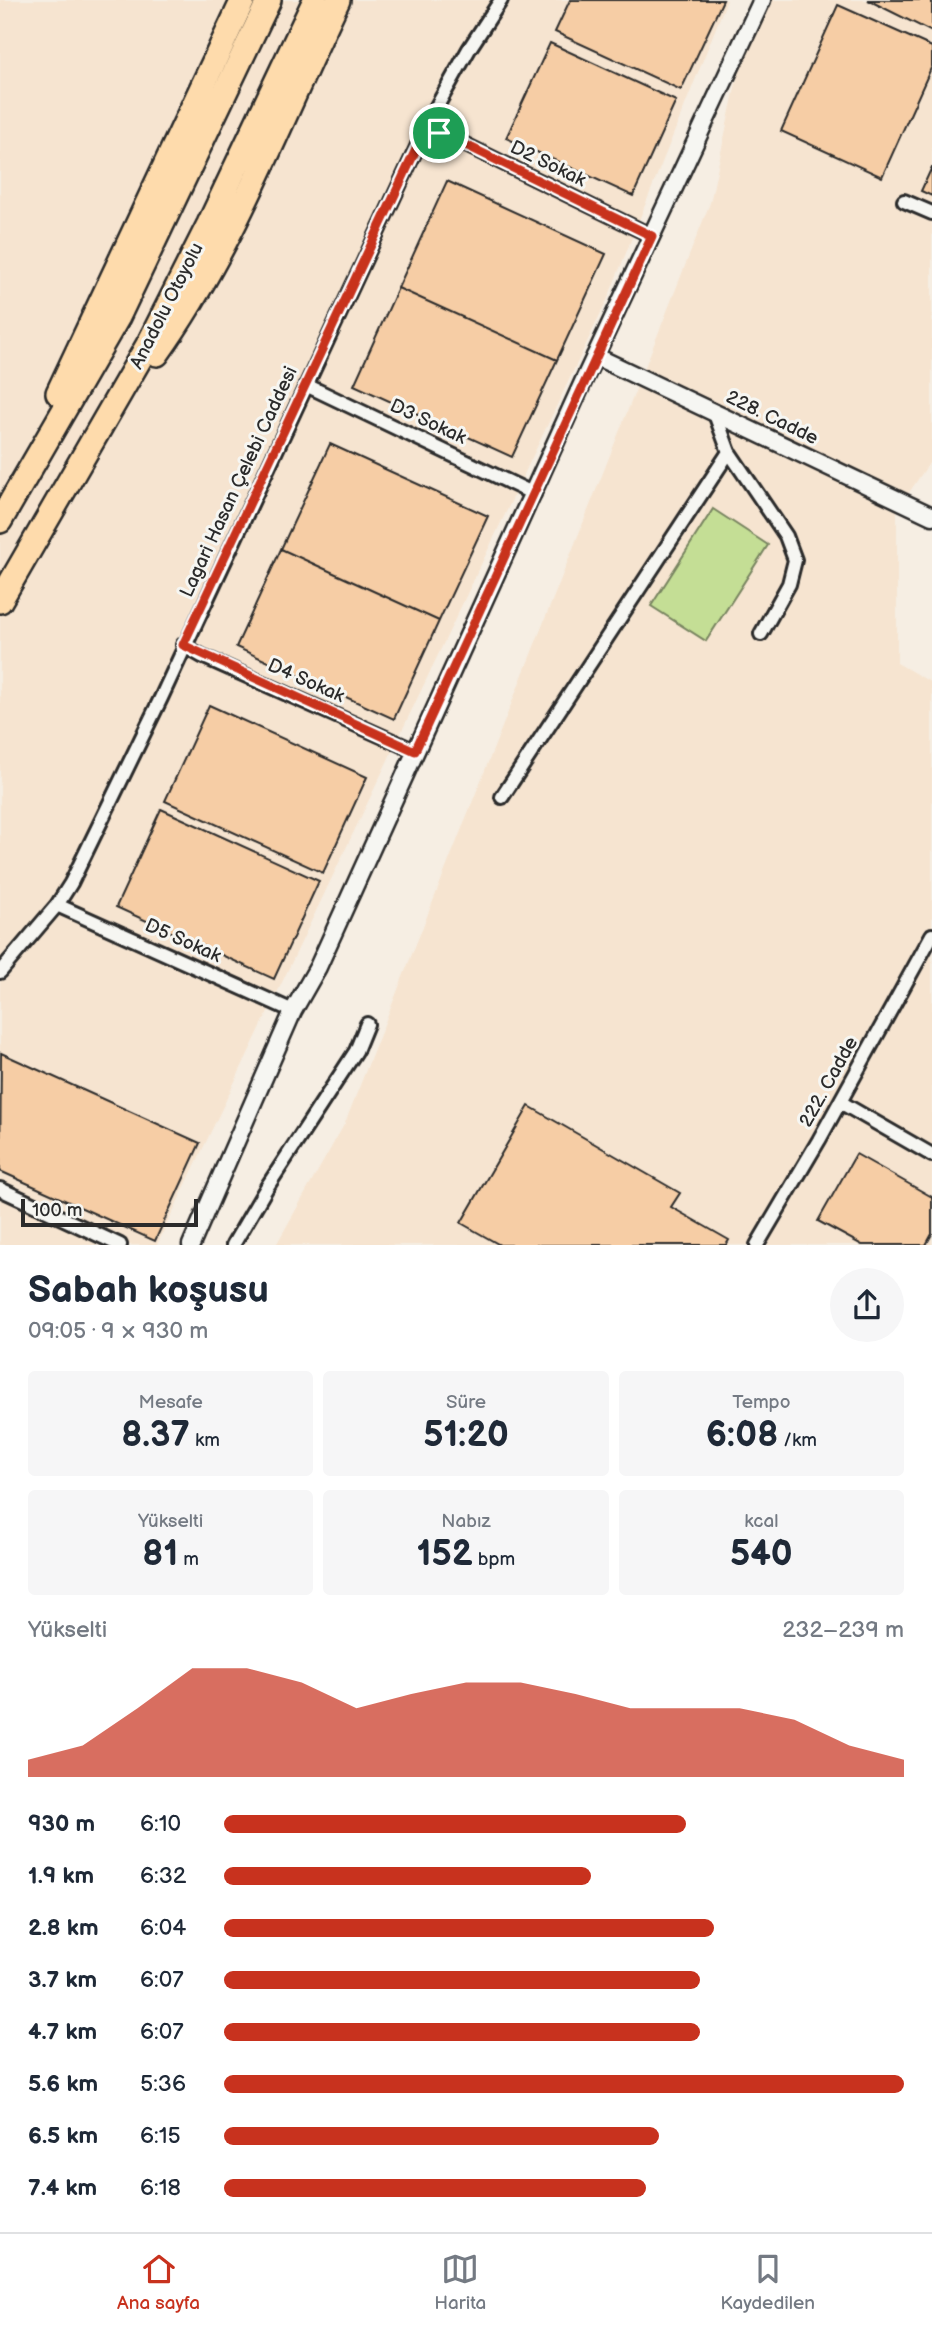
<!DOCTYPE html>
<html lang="tr">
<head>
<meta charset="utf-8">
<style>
	:root { --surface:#fff; --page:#f6f6f7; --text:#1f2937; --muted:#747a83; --line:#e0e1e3; --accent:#c8321e }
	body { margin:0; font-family:"Balsamiq Sans",sans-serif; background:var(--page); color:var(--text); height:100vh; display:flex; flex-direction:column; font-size:26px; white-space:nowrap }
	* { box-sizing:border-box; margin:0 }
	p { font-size:23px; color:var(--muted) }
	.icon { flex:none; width:38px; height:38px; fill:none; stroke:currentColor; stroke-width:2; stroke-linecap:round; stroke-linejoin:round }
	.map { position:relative; height:1245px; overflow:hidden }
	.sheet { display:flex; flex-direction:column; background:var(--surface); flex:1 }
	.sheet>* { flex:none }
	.scale { position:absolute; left:21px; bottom:18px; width:177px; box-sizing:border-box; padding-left:7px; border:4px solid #2b2b2b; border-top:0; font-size:19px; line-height:24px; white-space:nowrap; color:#2b2b2b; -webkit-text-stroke:5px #f6f6f2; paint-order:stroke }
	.pin { position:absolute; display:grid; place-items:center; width:60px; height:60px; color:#fff; margin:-30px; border:4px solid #fff; border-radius:50%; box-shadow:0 2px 7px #0007 }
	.round { display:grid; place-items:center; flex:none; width:74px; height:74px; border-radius:37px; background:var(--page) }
	.head { display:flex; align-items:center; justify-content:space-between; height:119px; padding:0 28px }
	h1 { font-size:38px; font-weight:800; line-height:52px }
	.stats { display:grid; grid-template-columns:repeat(3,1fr); gap:10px; height:119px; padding:7px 28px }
	.stats div { display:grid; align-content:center; border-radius:7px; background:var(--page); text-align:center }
	.stats b { font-size:35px; font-weight:800 }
	.stats small { font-size:19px; font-weight:400 }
	.stats p { font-size:19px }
	.chart { height:196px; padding:14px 28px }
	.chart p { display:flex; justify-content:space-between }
	.chart svg { width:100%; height:126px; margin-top:7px; fill:var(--accent); opacity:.7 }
	ul { padding:0 28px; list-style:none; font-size:23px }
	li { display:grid; grid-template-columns:112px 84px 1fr; align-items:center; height:52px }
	li i { height:18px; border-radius:9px; background:var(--accent) }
	.dock { display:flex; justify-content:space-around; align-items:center; height:98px; border-top:2px solid var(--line); background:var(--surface); font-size:19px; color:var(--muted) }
	.dock a { display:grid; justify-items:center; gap:4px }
	.dock .current { color:var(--accent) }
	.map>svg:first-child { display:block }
	.built { fill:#f6e4d0 }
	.green { fill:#c4de95; stroke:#788460; stroke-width:2 }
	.building { fill:#f6cda5; stroke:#2b2b2b; stroke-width:2 }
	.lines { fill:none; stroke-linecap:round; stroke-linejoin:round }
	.minor-casing { stroke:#2b2b2b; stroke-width:18 }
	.tertiary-casing { stroke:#2b2b2b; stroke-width:21 }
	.motorway-casing { stroke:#2b2b2b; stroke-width:28 }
	.minor { stroke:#f6f6f2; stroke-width:12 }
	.tertiary { stroke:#f6f6f2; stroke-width:16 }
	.motorway { stroke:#fedbac; stroke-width:23 }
	.route-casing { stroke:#fff; stroke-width:14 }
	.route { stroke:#c8321e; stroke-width:9 }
	.labels { text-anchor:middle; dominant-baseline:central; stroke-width:6; stroke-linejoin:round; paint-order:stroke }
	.street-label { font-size:19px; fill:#2b2b2b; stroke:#f6f6f2 }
</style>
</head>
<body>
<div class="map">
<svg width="932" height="1245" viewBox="0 0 932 1245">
	<rect width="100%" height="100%" fill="#f6eee3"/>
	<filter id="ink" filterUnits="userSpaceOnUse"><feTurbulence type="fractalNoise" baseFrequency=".0143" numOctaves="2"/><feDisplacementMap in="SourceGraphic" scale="14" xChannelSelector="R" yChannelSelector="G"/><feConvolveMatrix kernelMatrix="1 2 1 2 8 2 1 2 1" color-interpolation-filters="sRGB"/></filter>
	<g filter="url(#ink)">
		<path class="built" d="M0,0H727L608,298L157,1245H0Z
			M754,0H932V459L897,510V663L932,683V1245H276L345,1123L710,203Z"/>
		<path class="green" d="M713,509L768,545L706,641L651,606Z"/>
		<path class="building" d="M570,0H723L681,90L555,32Z
			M868,0H932V32Z
			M838,5L932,47V66L882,177L781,131Z
			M550,43L676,101L633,196L506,138Z
			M932,167V196L921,191Z
			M447,181L606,254L557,360L398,288Z
			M398,288L557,360L512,457L354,385Z
			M330,444L488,516L439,621L281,549Z
			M281,549L439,621L394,719L236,647Z
			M209,705L367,777L323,873L165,801Z
			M161,809L319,881L274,979L116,907Z
			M1,1053L200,1143L155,1241L0,1171Z
			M529,1106L680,1193L671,1207L729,1240L726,1245H500L461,1223Z
			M856,1154L932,1197V1234L926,1245H862L818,1221Z"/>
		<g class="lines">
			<defs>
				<path id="minor" d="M427,126L652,236
					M904,201L932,213
					M306,385L534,494
					M715,414L729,452L786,536L795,560L789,584L761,634
					M183,645L202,656L415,751
					M502,797L729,452
					M57,905L293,1011
					M0,972L57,905L71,883L161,698L432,115L469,49L501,0
					M840,1102L932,1155
					M0,1189L120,1245
					M233,1245L267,1187L356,1051L367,1024
					M757,1245L819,1140L932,935"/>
				<path id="tertiary" d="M595,356L932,516
					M191,1245L293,1011L318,967L583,382L762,0"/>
				<path id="motorway" d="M157,354C234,247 281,118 338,0
					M58,393L243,0
					M0,521L118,317L269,0
					M0,601L149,343L209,224L315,0"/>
			</defs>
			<use href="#minor" class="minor-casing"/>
			<use href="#tertiary" class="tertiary-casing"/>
			<use href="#motorway" class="motorway-casing"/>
			<use href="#minor" class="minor"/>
			<use href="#tertiary" class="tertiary"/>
			<use href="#motorway" class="motorway"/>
		</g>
	</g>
	<g class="lines" filter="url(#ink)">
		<defs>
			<path id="route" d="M427,126L652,236L415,751L183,645Z"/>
		</defs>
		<use href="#route" class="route-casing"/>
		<use href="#route" class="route"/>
	</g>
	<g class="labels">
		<g class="street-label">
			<text transform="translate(548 164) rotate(26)">D2 Sokak</text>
			<text transform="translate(167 306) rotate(-63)">Anadolu Otoyolu</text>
			<text transform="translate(772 418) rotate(26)">228. Cadde</text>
			<text transform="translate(428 422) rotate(25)">D3 Sokak</text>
			<text transform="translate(239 482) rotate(-65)">Lagari Hasan Çelebi Caddesi</text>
			<text transform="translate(306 681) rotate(24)">D4 Sokak</text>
			<text transform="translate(183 941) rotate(24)">D5 Sokak</text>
			<text transform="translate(829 1082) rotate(-61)">222. Cadde</text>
		</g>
	</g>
</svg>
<div class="scale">100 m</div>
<div class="pin" style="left:439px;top:133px;background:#1e9e55"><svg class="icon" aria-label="arrive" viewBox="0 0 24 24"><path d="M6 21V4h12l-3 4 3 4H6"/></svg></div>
</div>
<section class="sheet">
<div class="head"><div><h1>Sabah koşusu</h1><p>09:05 · 9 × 930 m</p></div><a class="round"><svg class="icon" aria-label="share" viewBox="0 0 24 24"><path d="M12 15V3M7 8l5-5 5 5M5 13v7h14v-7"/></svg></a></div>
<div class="stats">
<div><p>Mesafe</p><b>8.37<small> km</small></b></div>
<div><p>Süre</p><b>51:20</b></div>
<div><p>Tempo</p><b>6:08<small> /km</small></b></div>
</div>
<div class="stats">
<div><p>Yükselti</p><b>81<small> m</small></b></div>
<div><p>Nabız</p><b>152<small> bpm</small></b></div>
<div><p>kcal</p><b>540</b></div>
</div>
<div class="chart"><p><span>Yükselti</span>232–239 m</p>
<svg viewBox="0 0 160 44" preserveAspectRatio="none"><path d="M0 44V38L10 33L20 20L30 6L40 6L50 11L60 20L70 15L80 11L90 11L100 15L110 20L120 20L130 20L140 24L150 33L160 38V44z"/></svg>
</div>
<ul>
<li><b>930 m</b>6:10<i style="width:68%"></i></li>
<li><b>1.9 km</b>6:32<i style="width:54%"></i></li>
<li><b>2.8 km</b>6:04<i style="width:72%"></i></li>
<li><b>3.7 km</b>6:07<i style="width:70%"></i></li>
<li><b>4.7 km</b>6:07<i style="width:70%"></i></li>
<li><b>5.6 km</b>5:36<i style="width:100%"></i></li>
<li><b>6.5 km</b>6:15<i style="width:64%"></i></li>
<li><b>7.4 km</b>6:18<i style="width:62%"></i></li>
</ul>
</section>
<nav class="dock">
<a class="current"><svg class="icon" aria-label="home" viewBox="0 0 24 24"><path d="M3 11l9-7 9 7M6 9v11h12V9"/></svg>Ana sayfa</a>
<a><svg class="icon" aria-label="map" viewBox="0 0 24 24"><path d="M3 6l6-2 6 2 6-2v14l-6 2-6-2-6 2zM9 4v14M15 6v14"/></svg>Harita</a>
<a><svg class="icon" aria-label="saved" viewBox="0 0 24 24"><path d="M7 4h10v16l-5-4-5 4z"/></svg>Kaydedilen</a>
</nav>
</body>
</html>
